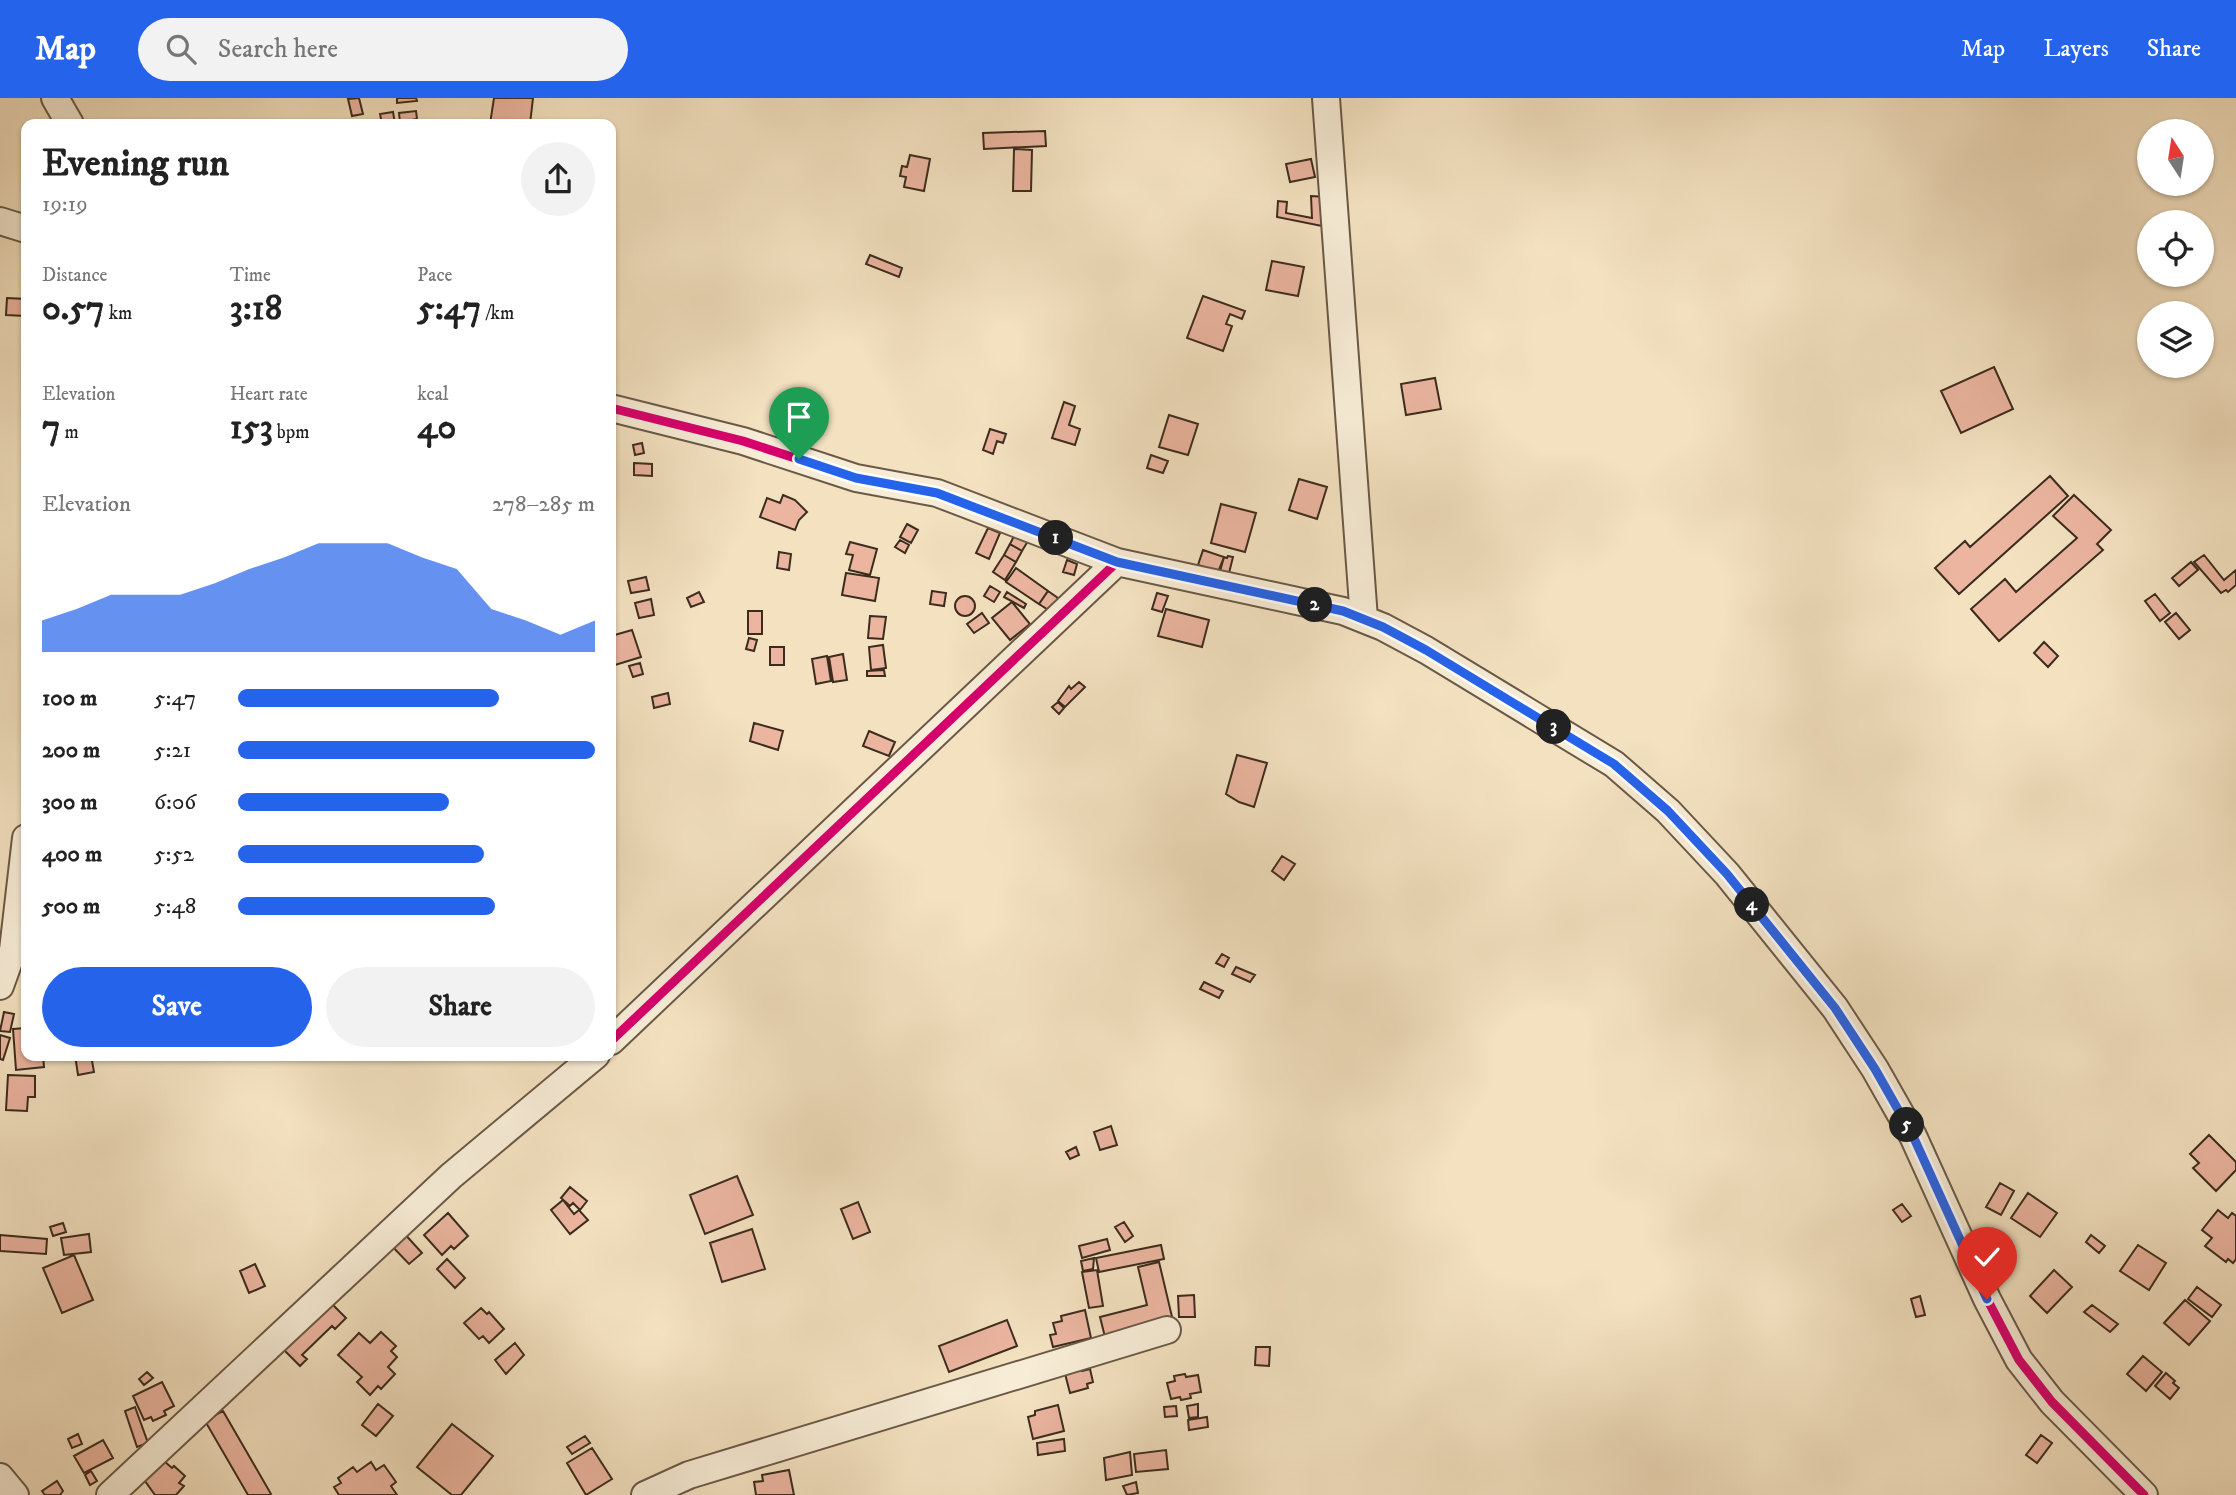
<!DOCTYPE html>
<html lang="en">
<head>
<meta charset="utf-8">
<style>
	:root { --surface:#fff; --page:#f2f2f2; --text:#222; --muted:#767676; --accent:#2563eb }
	body { margin:0; font-family:"IM FELL DW Pica",serif; background:var(--page); color:var(--text); height:100vh; display:flex; flex-direction:column; font-size:26px; white-space:nowrap }
	* { box-sizing:border-box; margin:0 }
	p { font-size:23px; color:var(--muted) }
	.icon { flex:none; width:38px; height:38px; fill:none; stroke:currentColor; stroke-width:2; stroke-linecap:round; stroke-linejoin:round }
	.map { position:relative; flex:1; overflow:hidden }
	.sheet { position:absolute; left:21px; top:21px; width:595px; height:942px; display:flex; flex-direction:column; background:var(--surface); border-radius:14px; box-shadow:0 2px 5px #0004 }
	.sheet>* { flex:none }
	.needle { width:46px; rotate:348deg }
	.buttons { position:absolute; left:2137px; top:21px; display:grid; gap:14px }
	.buttons a { display:grid; place-items:center; width:77px; height:77px; border-radius:50%; background:var(--surface); box-shadow:0 2px 5px #0004; font-size:35px }
	.pin { position:absolute; display:grid; place-items:center; width:60px; height:60px; color:#fff; margin:-72px -30px; border-radius:50% 50% 50% 0; rotate:-45deg; box-shadow:0 0 7px #0007 }
	.pin .icon { rotate:45deg }
	.km { position:absolute; width:35px; height:35px; margin:-18px; border-radius:50%; background:#222; color:#fff; font-size:19px; line-height:35px; text-align:center }
	.round { display:grid; place-items:center; flex:none; width:74px; height:74px; border-radius:37px; background:var(--page) }
	.headline { display:flex; align-items:center; justify-content:space-between; height:119px; padding:0 21px }
	h1 { font-size:38px; font-weight:700; line-height:52px }
	.figures { display:grid; grid-template-columns:repeat(3,1fr); gap:10px; height:119px; padding:7px 21px }
	.figures div { display:grid; align-content:center }
	.figures b { font-size:35px; font-weight:700 }
	.figures small { font-size:19px; font-weight:400 }
	.figures p { font-size:19px }
	.chart { height:196px; padding:14px 21px }
	.chart p { display:flex; justify-content:space-between }
	.chart svg { width:100%; height:126px; margin-top:7px; fill:var(--accent); opacity:.7 }
	.action { display:flex; gap:14px; margin-top:auto; padding:14px 21px }
	.action a { flex:1; height:80px; border-radius:42px; background:var(--accent); color:#fff; font-size:28px; font-weight:700; line-height:80px; text-align:center }
	.action a+a { background:var(--page); color:var(--text) }
	ul { padding:0 21px; list-style:none; font-size:23px }
	li { display:grid; grid-template-columns:112px 84px 1fr; align-items:center; height:52px }
	li i { height:18px; border-radius:9px; background:var(--accent) }
	header { display:flex; align-items:center; gap:42px; box-sizing:border-box; height:98px; padding:0 35px; background:var(--accent); color:#fff }
	header strong { font-size:33px }
	nav { display:flex; gap:38px; margin-inline-start:auto; font-size:24px }
	.search { width:490px; height:63px; background:var(--page); display:flex; align-items:center; gap:18px; box-sizing:border-box; padding:0 24px; border-radius:38px; color:var(--muted); font-size:26px }
	.map>svg:first-child { display:block }
	.building { fill:#ebb5a0; stroke:#3c2c1d; stroke-width:2 }
	.lines { fill:none; stroke-linecap:round; stroke-linejoin:round }
	.minor-casing { stroke:#6a5946; stroke-width:30 }
	.minor { stroke:#f7ecd6; stroke-width:26 }
	.cycleway-casing { stroke:#f7ecd6; stroke-width:13 }
	.cycleway { stroke:#d6006c; stroke-width:9 }
	.route-casing { stroke:#fff; stroke-width:14 }
	.route { stroke:#2563eb; stroke-width:9 }
</style>
</head>
<body>
<header>
<strong>Map</strong>
<div class="search"><svg class="icon" aria-label="search" viewBox="0 0 24 24"><circle cx="10" cy="10" r="6"/><path d="M15 15l6 6"/></svg>Search here</div>
<nav><a>Map</a><a>Layers</a><a>Share</a></nav>
</header>
<div class="map">
<svg width="2236" height="1397" viewBox="0 0 2236 1397">
	<rect width="100%" height="100%" fill="#f3e1c0"/>
	<filter id="stains"><feTurbulence type="fractalNoise" baseFrequency=".00286" numOctaves="4"/><feColorMatrix values="0 0 0 0 .2 0 0 0 0 .09 0 0 0 0 .02 0 0 0 .5 -.17"/></filter>
	<radialGradient id="worn" r=".72"><stop offset=".6" stop-color="#630" stop-opacity="0"/><stop offset="1" stop-color="#630" stop-opacity=".3"/></radialGradient>
	<path class="building" d="M359,0L363,16L352,18L348,1Z
		M397,0H416L417,3L397,5Z
		M494,0H533L530,26H490Z
		M416,13L417,21L400,24L399,15Z
		M393,14L395,26H382L380,16Z
		M1045,33L1046,48L984,51L983,35Z
		M1014,51L1032,52L1031,93H1013Z
		M910,57L930,61L924,93L904,89L906,79L900,78L902,68L907,69Z
		M1311,61L1315,79L1290,84L1286,66Z
		M1311,98L1326,99L1327,129L1277,119L1278,103L1287,104L1286,115L1312,120Z
		M870,157L902,170L899,179L866,166Z
		M1272,163L1304,169L1298,198L1266,192Z
		M1203,198L1245,213L1242,221L1230,216L1226,226L1232,228L1223,253L1187,240Z
		M7,200L26,201V218L6,217Z
		M1994,269L2013,311L1961,335L1941,293Z
		M1435,280L1441,311L1406,317L1401,286Z
		M799,296L816,303L806,327L789,320Z
		M1064,304L1075,308L1069,327L1080,331L1075,347L1052,340Z
		M1169,317L1198,326L1188,357L1159,349Z
		M990,331L1006,336L1003,345L997,343L993,356L983,352Z
		M642,345L644,355L635,357L633,347Z
		M1151,357L1168,363L1163,375L1147,370Z
		M634,365L652,366V378L634,377Z
		M2050,378L2068,398L1959,496L1935,470L1965,443L1970,449Z
		M1299,381L1327,389L1317,421L1289,412Z
		M783,397L795,402L807,414L799,422L795,432L760,419L767,400L780,405Z
		M2074,397L2111,432L2097,446L2103,452L1999,543L1971,511L2005,481L2016,494L2077,440L2053,418Z
		M1221,406L1256,415L1245,454L1211,445Z
		M907,426L918,432L911,445L900,439Z
		M988,430L1000,435L989,461L976,455Z
		M1015,436L1028,443L1022,453L1010,446Z
		M900,442L909,447L905,455L895,449Z
		M850,444L877,451L870,477L849,472L853,457L846,456Z
		M1010,446L1022,453L1016,464L1004,457Z
		M1203,452L1224,459L1218,474L1198,467Z
		M779,454L791,456L789,472L777,470Z
		M1004,457L1016,464L1005,482L993,474Z
		M2204,457L2224,482L2236,472V487L2228,494L2226,492L2221,495L2194,464Z
		M1228,458L1233,459L1228,479L1219,477L1224,459L1227,460Z
		M1067,462L1077,466L1074,477L1063,474Z
		M2191,464L2198,472L2179,488L2172,480Z
		M1016,470L1048,493L1039,506L1006,484Z
		M846,475L879,480L875,503L842,497Z
		M646,479L649,492L631,495L628,483Z
		M990,488L1000,494L994,504L984,498Z
		M932,493L946,495L944,508L930,506Z
		M1048,493L1058,500L1050,513L1039,506Z
		M699,494L704,504L691,509L687,500Z
		M1007,494L1026,506L1024,510L1004,499Z
		M1157,495L1168,498L1162,514L1152,511Z
		M2155,496L2170,515L2160,523L2145,503Z
		M955 508a10 10 0 1 1 20 0a10 10 0 1 1-20 0Z
		M651,501L654,517L639,520L635,505Z
		M1012,504L1030,526L1010,542L992,520Z
		M1166,511L1209,522L1202,549L1158,538Z
		M748,513H762V536H748Z
		M982,515L989,525L974,535L967,526Z
		M2176,515L2190,532L2179,541L2165,524Z
		M870,518L886,519L883,541L868,540Z
		M632,532L641,559L615,567L611,551V538Z
		M749,540L757,542L754,553L746,551Z
		M2044,544L2058,558L2048,569L2034,555Z
		M883,547L886,570L871,572L869,549Z
		M770,549H784V567H770Z
		M843,556L847,582L833,584L829,559Z
		M827,558L831,583L816,586L812,561Z
		M640,565L643,576L633,579L629,568Z
		M884,572L885,578H867V573Z
		M1079,584L1085,589L1065,609L1058,603L1069,588L1071,591Z
		M668,595L670,606L654,610L652,599Z
		M1058,604L1064,610L1059,616L1052,609Z
		M754,625L783,633L778,652L750,643Z
		M869,633L895,644L889,658L863,648Z
		M1237,657L1267,665L1254,709L1239,704L1226,696Z
		M1282,758L1295,766L1284,782L1272,773Z
		M1222,856L1229,860L1224,869L1216,865Z
		M1236,869L1255,877L1250,884L1232,876Z
		M1204,884L1223,893L1219,900L1200,891Z
		M4,914L14,916L10,934L0,933Z
		M26,930V957H43L44,969L16,972L13,931Z
		M0,937L10,940L3,962L0,961Z
		M75,957H91L94,974L78,977Z
		M8,977L35,978V999H28L27,1013L6,1012Z
		M1111,1028L1117,1047L1100,1052L1094,1034Z
		M2209,1037L2236,1064V1072L2216,1093L2193,1070L2199,1065L2190,1056Z
		M1076,1049L1079,1057L1070,1061L1066,1054Z
		M737,1078L753,1117L705,1136L690,1097Z
		M2000,1085L2014,1093L2001,1117L1986,1109Z
		M570,1089L587,1103L580,1112L573,1105L570,1108L561,1100Z
		M2028,1095L2057,1115L2040,1139L2011,1120Z
		M563,1102L574,1116L579,1112L588,1122L570,1136L551,1112Z
		M858,1104L870,1134L853,1141L841,1111Z
		M1902,1106L1911,1118L1902,1124L1893,1112Z
		M2218,1112L2228,1120L2232,1115L2236,1118V1161L2233,1165L2228,1161L2226,1164L2205,1148L2212,1140L2202,1132Z
		M448,1115L468,1138L454,1151L451,1148L442,1157L424,1137Z
		M1124,1124L1133,1138L1125,1144L1115,1129Z
		M63,1125L66,1134L53,1138L50,1129Z
		M752,1131L765,1171L722,1184L710,1145Z
		M402,1133L422,1155L409,1166L389,1145Z
		M89,1136L91,1154L64,1157L61,1140Z
		M0,1137L47,1141L46,1156L0,1153Z
		M2091,1137L2105,1148L2099,1155L2086,1144Z
		M1107,1141L1110,1152L1082,1160L1079,1148Z
		M1161,1147L1164,1161L1099,1174L1096,1160Z
		M2138,1147L2166,1165L2149,1192L2120,1173Z
		M74,1157L93,1202L62,1215L43,1170Z
		M1094,1160L1093,1171L1083,1173L1081,1163Z
		M447,1161L465,1180L455,1190L437,1171Z
		M1159,1164L1173,1223L1105,1239L1100,1219L1147,1207L1138,1169Z
		M255,1166L265,1188L249,1195L240,1173Z
		M1097,1172L1103,1208L1089,1210L1082,1174Z
		M2054,1172L2072,1189L2047,1215L2030,1198Z
		M2197,1189L2221,1207L2212,1219L2188,1201Z
		M1194,1197L1195,1219H1179L1178,1198Z
		M1920,1198L1925,1217L1916,1219L1911,1201Z
		M2185,1202L2210,1223L2189,1247L2164,1225Z
		M330,1204L346,1220L335,1231L332,1228L302,1257L307,1261L300,1268L283,1251Z
		M2092,1207L2118,1226L2110,1234L2084,1214Z
		M481,1210L487,1216L489,1214L504,1231L489,1245L483,1238L479,1241L464,1225Z
		M1085,1212L1091,1240L1053,1249L1050,1237L1056,1236L1053,1225L1062,1223L1061,1218Z
		M1007,1222L1017,1248L949,1274L939,1248Z
		M381,1234L396,1248L391,1253L397,1259L388,1269L395,1276L381,1291L378,1288L370,1297L357,1284L362,1279L338,1257L359,1235L370,1245Z
		M515,1245L524,1257L506,1276L495,1262Z
		M1256,1249H1270L1269,1268L1255,1267Z
		M2143,1258L2162,1274L2146,1293L2127,1276Z
		M1079,1264L1082,1273L1090,1271L1093,1284L1087,1286L1088,1290L1070,1295L1063,1268Z
		M147,1274L153,1280L144,1287L139,1281Z
		M2166,1275L2175,1283L2173,1285L2179,1290L2170,1301L2155,1288Z
		M1185,1276L1186,1279L1198,1277L1201,1294L1190,1296L1191,1300L1181,1302L1180,1299L1171,1301L1167,1285L1175,1283L1174,1278Z
		M162,1284L174,1308L164,1313L166,1317L153,1323L151,1319L144,1322L133,1298Z
		M378,1306L393,1318L376,1338L362,1327Z
		M1198,1306V1319L1189,1320L1187,1308Z
		M1058,1307L1064,1333L1033,1341L1028,1319L1035,1317V1313Z
		M1176,1308L1177,1318L1165,1319L1164,1309Z
		M135,1309L148,1345L137,1349L125,1313Z
		M223,1313L271,1396L269,1397H248L205,1323Z
		M1207,1319L1208,1329L1189,1332L1188,1322Z
		M452,1326L493,1358L461,1397H452L417,1369Z
		M78,1336L82,1346L72,1350L68,1341Z
		M2041,1337L2052,1345L2037,1365L2026,1357Z
		M585,1338L590,1345L572,1356L567,1349Z
		M1064,1341L1065,1353L1038,1357L1037,1345Z
		M103,1342L113,1360L84,1375L74,1358Z
		M592,1350L612,1381L586,1397L567,1365Z
		M1166,1352L1168,1371L1136,1374L1134,1356Z
		M1130,1354L1132,1377L1106,1382L1104,1360Z
		M164,1363L172,1370L174,1368L185,1378L179,1385L184,1388L176,1397H155L145,1383Z
		M371,1364L376,1372L384,1367L396,1384L391,1388L397,1397H339L334,1389L341,1385L338,1380L353,1369L357,1374Z
		M789,1372L794,1397H756L754,1384L763,1383L762,1377Z
		M91,1373L97,1383L90,1387L85,1377Z
		M57,1383L63,1393L60,1397H45L42,1393Z
		M1136,1384L1138,1395L1127,1397L1123,1388Z"/>
	<g class="lines">
		<defs>
			<path id="minor" d="M55,0L70,26
				M1326,0L1364,521
				M0,123L26,131
				M611,310L743,343L856,380L937,395L1117,464L1343,513L1383,529L1426,552L1614,666L1668,713L1727,776L1835,910L1875,971L1913,1038L1987,1201L2019,1262L2052,1304L2144,1397
				M0,888L13,852L26,740
				M611,943L1117,464
				M0,1379L15,1397
				M110,1397L451,1078L596,957
				M645,1397L689,1377L1167,1232"/>
		</defs>
		<use href="#minor" class="minor-casing"/>
		<use href="#minor" class="minor"/>
		<defs>
			<path id="cycleway" d="M611,310L743,343L856,380L937,395L1117,464L1343,513L1383,529L1426,552L1614,666L1668,713L1727,776L1835,910L1875,971L1913,1038L1987,1201L2019,1262L2052,1304L2144,1397
				M611,943L1117,464"/>
		</defs>
		<use href="#cycleway" class="cycleway-casing"/>
		<use href="#cycleway" class="cycleway"/>
	</g>
	<g class="lines">
		<defs>
			<path id="route" d="M799,361L856,380L937,395L1117,464L1343,513L1383,529L1426,552L1614,666L1668,713L1727,776L1835,910L1875,971L1913,1038L1987,1201"/>
		</defs>
		<use href="#route" class="route-casing"/>
		<use href="#route" class="route"/>
	</g>
	<rect width="100%" height="100%" filter="url(#stains)"/>
	<rect width="100%" height="100%" fill="url(#worn)"/>
</svg>
<div class="buttons">
<a><svg class="needle" viewBox="-14 -14 28 28"><path d="M0-13l5 13h-10z" fill="#e53935"/><path d="M0 13l5-13h-10z" fill="#767676"/></svg></a>
<a><svg class="icon" aria-label="locate" viewBox="0 0 24 24"><circle cx="12" cy="12" r="6"/><path d="M12 2v4M12 18v4M2 12h4M18 12h4"/></svg></a>
<a><svg class="icon" aria-label="layers" viewBox="0 0 24 24"><path d="M12 4l9 5-9 5-9-5zM3 14l9 5 9-5"/></svg></a>
</div>
<div class="pin" style="left:799px;top:361px;background:#1e9e55"><svg class="icon" aria-label="arrive" viewBox="0 0 24 24"><path d="M6 21V4h12l-3 4 3 4H6"/></svg></div>
<div class="pin" style="left:1987px;top:1201px;background:#d93025"><svg class="icon" aria-label="check" viewBox="0 0 24 24"><path d="M5 12l5 5 9-10"/></svg></div>
<b class="km" style="left:1056px;top:440px">1</b>
<b class="km" style="left:1315px;top:507px">2</b>
<b class="km" style="left:1554px;top:629px">3</b>
<b class="km" style="left:1752px;top:807px">4</b>
<b class="km" style="left:1907px;top:1027px">5</b>
<section class="sheet">
<div class="headline"><div><h1>Evening run</h1><p>19:19</p></div><a class="round"><svg class="icon" aria-label="share" viewBox="0 0 24 24"><path d="M12 15V3M7 8l5-5 5 5M5 13v7h14v-7"/></svg></a></div>
<div class="figures">
<div><p>Distance</p><b>0.57<small> km</small></b></div>
<div><p>Time</p><b>3:18</b></div>
<div><p>Pace</p><b>5:47<small> /km</small></b></div>
</div>
<div class="figures">
<div><p>Elevation</p><b>7<small> m</small></b></div>
<div><p>Heart rate</p><b>153<small> bpm</small></b></div>
<div><p>kcal</p><b>40</b></div>
</div>
<div class="chart"><p><span>Elevation</span>278–285 m</p>
<svg viewBox="0 0 160 44" preserveAspectRatio="none"><path d="M0 44V33L10 29L20 24L30 24L40 24L50 20L60 15L70 11L80 6L90 6L100 6L110 11L120 15L130 29L140 33L150 38L160 33V44z"/></svg>
</div>
<ul>
<li><b>100 m</b>5:47<i style="width:73%"></i></li>
<li><b>200 m</b>5:21<i style="width:100%"></i></li>
<li><b>300 m</b>6:06<i style="width:59%"></i></li>
<li><b>400 m</b>5:52<i style="width:69%"></i></li>
<li><b>500 m</b>5:48<i style="width:72%"></i></li>
</ul>
<div class="action"><a>Save</a><a>Share</a></div>
</section>
</div>
</body>
</html>
